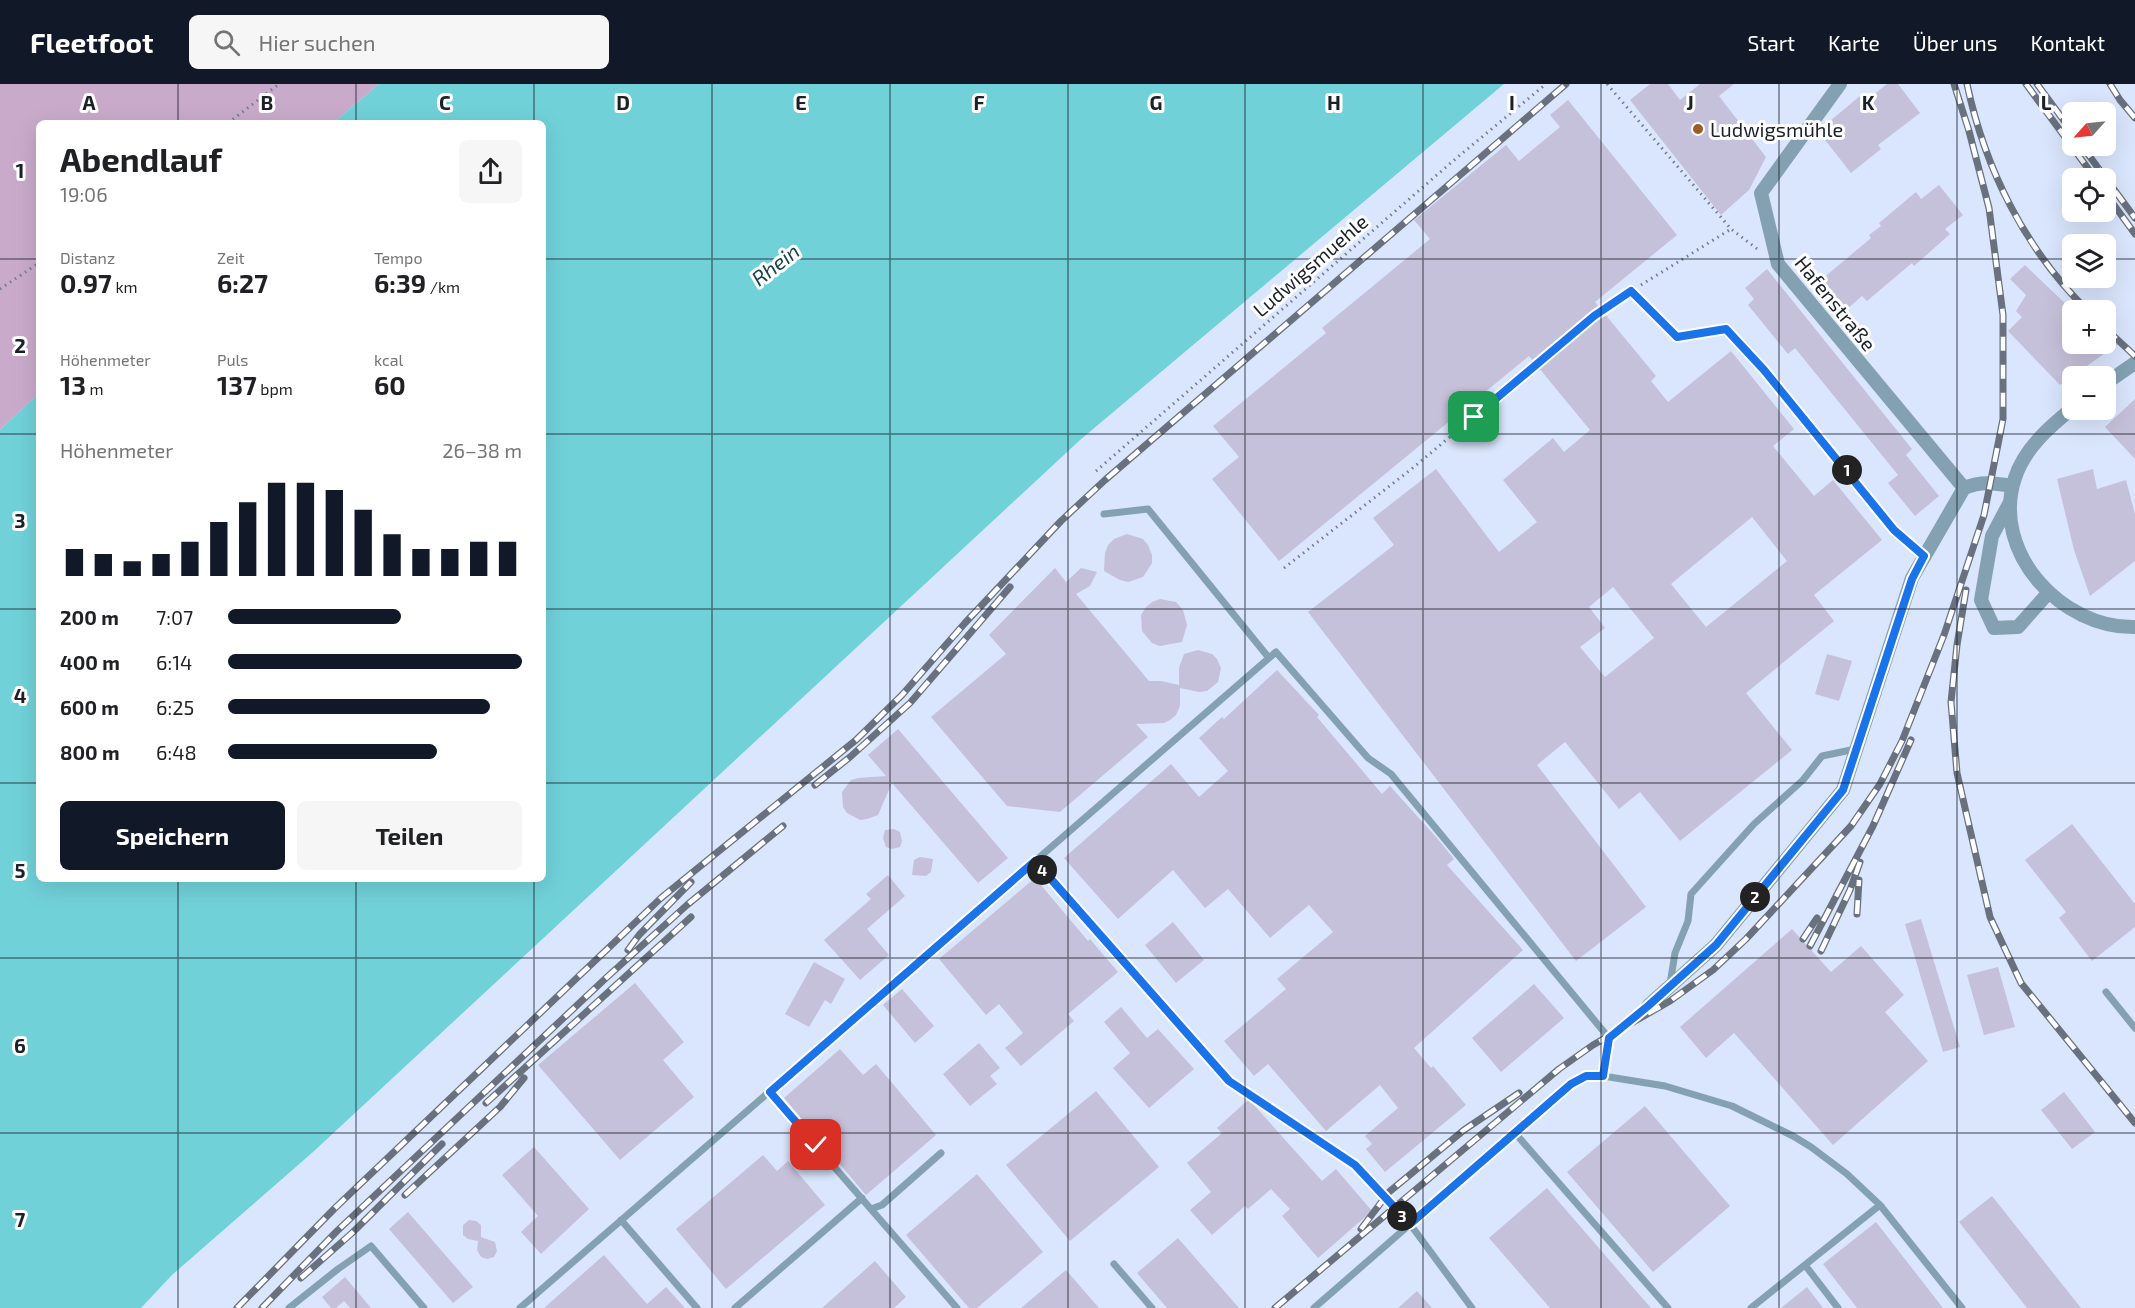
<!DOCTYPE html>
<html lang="de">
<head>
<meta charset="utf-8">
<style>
	:root { --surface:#fff; --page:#f6f6f6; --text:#202124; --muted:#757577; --accent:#111827 }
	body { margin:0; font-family:"Exo 2",sans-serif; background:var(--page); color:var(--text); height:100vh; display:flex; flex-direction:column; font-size:22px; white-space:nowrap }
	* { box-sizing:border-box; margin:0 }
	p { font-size:20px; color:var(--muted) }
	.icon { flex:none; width:33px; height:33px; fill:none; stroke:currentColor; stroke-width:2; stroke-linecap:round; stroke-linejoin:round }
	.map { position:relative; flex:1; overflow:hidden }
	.sheet { position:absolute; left:36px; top:36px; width:510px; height:762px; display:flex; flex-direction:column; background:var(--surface); border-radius:9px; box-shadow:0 6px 24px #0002 }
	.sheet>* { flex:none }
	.needle { width:39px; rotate:243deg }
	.tools { position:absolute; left:2062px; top:18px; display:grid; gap:12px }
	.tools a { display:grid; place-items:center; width:54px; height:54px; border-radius:9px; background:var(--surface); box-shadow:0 6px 24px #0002; font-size:30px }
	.pin { position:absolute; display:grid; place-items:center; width:51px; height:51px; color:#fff; margin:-26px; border-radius:12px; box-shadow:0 3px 9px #0006 }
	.km { position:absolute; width:30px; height:30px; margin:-15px; border-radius:50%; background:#222; color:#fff; font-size:16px; line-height:30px; text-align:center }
	.round { display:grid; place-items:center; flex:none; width:63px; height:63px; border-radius:9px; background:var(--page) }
	.headline { display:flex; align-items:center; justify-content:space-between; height:102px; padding:0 24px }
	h1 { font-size:33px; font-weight:700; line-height:45px }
	.metrics { display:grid; grid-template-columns:repeat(3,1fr); gap:9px; height:102px; padding:6px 24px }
	.metrics div { display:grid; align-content:center }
	.metrics b { font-size:26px; font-weight:700 }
	.metrics small { font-size:16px; font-weight:400 }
	.metrics p { font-size:16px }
	.chart { height:168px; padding:12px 24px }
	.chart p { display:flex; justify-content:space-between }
	.chart svg { width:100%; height:108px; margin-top:6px; stroke:var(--accent); stroke-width:6 }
	.button { display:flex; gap:12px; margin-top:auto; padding:12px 24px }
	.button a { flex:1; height:69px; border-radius:9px; background:var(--accent); color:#fff; font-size:24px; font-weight:700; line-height:69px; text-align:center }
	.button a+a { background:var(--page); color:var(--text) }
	ul { padding:0 24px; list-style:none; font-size:20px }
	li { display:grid; grid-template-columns:96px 72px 1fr; align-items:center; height:45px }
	li i { height:15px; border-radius:8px; background:var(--accent) }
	header { display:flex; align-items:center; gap:36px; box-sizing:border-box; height:84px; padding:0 30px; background:var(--accent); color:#fff }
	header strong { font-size:28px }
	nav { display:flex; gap:33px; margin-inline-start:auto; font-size:21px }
	.search { width:420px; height:54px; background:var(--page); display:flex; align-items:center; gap:15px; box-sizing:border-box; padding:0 21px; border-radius:9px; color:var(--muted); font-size:22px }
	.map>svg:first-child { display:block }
	.green { fill:#c9aaca }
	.water { fill:#71d1d9 }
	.building { fill:#c6c1da; fill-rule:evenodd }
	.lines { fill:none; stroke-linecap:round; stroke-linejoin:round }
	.path { stroke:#757d8c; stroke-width:3; stroke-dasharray:1.5 4.5; stroke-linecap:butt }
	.lane { stroke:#84a1b2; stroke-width:7 }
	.street { stroke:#84a1b2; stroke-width:14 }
	.rail-casing { stroke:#69717f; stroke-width:7 }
	.rail { stroke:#fff; stroke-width:4.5; stroke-dasharray:14; stroke-linecap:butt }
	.route-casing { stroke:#fff; stroke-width:12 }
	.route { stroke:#1a73e8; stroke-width:8 }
	.grid { fill:none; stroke:#1c2129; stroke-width:1.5; stroke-opacity:0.55 }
	.poi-dot { fill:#9c5c26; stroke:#fff; stroke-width:2 }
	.labels { text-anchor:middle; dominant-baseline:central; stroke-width:6; stroke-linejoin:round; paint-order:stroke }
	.poi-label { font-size:20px; fill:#1c2129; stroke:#fff; text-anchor:start }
	.street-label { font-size:20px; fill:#1c2129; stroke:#fff }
	.water-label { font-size:21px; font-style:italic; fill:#174448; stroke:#fff }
	.grid-label { font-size:20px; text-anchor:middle; font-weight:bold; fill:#1c2129; stroke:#fff; stroke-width:6; stroke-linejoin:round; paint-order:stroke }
</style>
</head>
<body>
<header>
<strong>Fleetfoot</strong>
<div class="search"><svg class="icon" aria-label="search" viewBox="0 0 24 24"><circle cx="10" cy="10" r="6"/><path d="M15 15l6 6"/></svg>Hier suchen</div>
<nav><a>Start</a><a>Karte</a><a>Über uns</a><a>Kontakt</a></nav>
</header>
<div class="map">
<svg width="2135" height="1224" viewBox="0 0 2135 1224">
	<rect width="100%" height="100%" fill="#dae6fd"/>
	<path class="green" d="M0,0H379L333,39H39V309L0,346Z"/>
	<path class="water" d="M379,0H1504L1080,356L313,1068L172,1191L141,1224H0V346L39,309V795H543V39H333Z"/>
	<path class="building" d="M1650,0H1668L1680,16L1700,0H1734L1719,12L1766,73L1749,106L1721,131L1630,16Z
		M1887,0H1898L1920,29L1878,61L1881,65L1851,89L1818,47L1860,12L1864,18Z
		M1568,16L1677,151L1595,218L1656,292L1651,297L1668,318L1731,267L1794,345L1773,362L1814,412L1833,396L1882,456L1814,511L1834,537L1746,609L1792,666L1680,757L1640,708L1619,725L1565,658L1537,681L1646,823L1576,877L1308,528L1394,461L1373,434L1436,385L1499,468L1537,438L1503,396L1553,354L1564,368L1590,346L1529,272L1279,477L1212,395L1239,373L1213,342L1326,249L1322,244L1430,155L1414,136L1506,61L1519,77L1560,43L1550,31ZM1752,433L1787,477L1706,543L1671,500ZM1613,503L1654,554L1605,593L1580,563L1605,544L1589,523Z
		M1939,101L1963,131L1945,145L1950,150L1914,182L1912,179L1867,217L1862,212L1846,226L1821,196L1871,154L1869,151L1881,142L1879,139L1916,108L1921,115Z
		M2025,181L2073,227V260H2118L2060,301L2008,247L2022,233L2016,227L2026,211L2010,195Z
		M1767,185L1912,365L1906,371L1939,412L1915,432L1888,399L1898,391L1795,264L1788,270L1748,221L1754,215L1745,204Z
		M2135,315V375L2105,343Z
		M2093,385L2097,405L2126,396L2135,430V477L2090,512L2074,466L2057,395Z
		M1127,450L1143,455L1148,461L1152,471V479L1143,493L1128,498L1120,496L1104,487L1105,469L1108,461L1114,455Z
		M1055,484L1066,498L1081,484L1097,488L1090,502L1076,510L1149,597H1161L1179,601V584L1184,570L1198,566L1212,570L1217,575L1221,584L1218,598L1207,607L1199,608L1180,604V622L1176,631L1170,636L1164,639L1136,640L1148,653L1060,728L1007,722L931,633L1006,570L989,551Z
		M1160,515L1176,518L1183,526L1187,541L1182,558L1160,562L1152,559L1142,547L1141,531L1146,523L1152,518Z
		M1827,570L1852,577L1839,617L1815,610Z
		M1277,586L1319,631L1317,633L1382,710L1390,702L1436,753L1454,775L1447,781L1523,866L1414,964L1431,984L1433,982L1466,1021L1385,1088L1366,1065L1372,1060L1365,1052L1398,1024L1380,1001L1326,1047L1268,980L1254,992L1224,957L1286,905L1277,895L1333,848L1309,821L1270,854L1228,805L1205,824L1173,786L1118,835L1064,774L1171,680L1199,713L1228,687L1199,654L1222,633L1224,635Z
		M898,645L1008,774L978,799L892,699L878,731L867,735L860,736L847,729L843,723L842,708L851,696L858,694L886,692L868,671Z
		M2072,740L2135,820V843L2092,877L2059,834L2066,828L2025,776Z
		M894,745L900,748L902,757L900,763L892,765L886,763L883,754L885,746Z
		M920,773L933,775L931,788L926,792L912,791L914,776Z
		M888,791L905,812L867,845L889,871L860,896L824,856L871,815L866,810Z
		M1035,794L1088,857L1090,855L1118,888L1068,930L1074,937L1021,982L1005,964L1023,949L999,920L986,931L939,875Z
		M1921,835L1960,963L1943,968L1905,840Z
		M1173,838L1204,876L1176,899L1145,861Z
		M1792,845L1831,888L1861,862L1904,911L1885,928L1928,977L1833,1061L1734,949L1706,974L1680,943Z
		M814,878L845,895L831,920L825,916L809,943L785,930Z
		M1998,883L2015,943L1984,951L1967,891Z
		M635,899L684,958L663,976L694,1013L620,1076L538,981Z
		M1534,900L1564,934L1501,988L1472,954Z
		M902,905L934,942L915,959L883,921Z
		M1121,923L1147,954L1158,945L1194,985L1149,1024L1113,984L1130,969L1104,938Z
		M979,959L1000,984L990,992L997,1000L970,1022L943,990Z
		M840,965L863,991L876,980L936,1051L866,1111L784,1014Z
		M1096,1007L1159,1083L1070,1157L1006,1081Z
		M2064,1008L2095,1048L2072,1065L2041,1026Z
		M1248,1016L1254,1021L1322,1097L1336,1085L1372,1127L1318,1174L1282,1132L1290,1125L1271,1105L1248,1125L1245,1122L1212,1151L1190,1126L1211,1108L1187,1079L1222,1049L1217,1044Z
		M1645,1022L1730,1122L1653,1188L1567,1088Z
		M534,1063L589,1125L541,1170L521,1148L538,1132L502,1091Z
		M763,1071L777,1087L788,1077L825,1121L726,1205L676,1145Z
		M977,1090L1043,1168L977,1224H969L906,1151Z
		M1547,1104L1630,1200L1651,1224H1550L1489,1154Z
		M1992,1112L2081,1224H2027L1959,1138Z
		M408,1128L473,1203L453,1219L389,1145Z
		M469,1136L476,1137L481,1141V1153L495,1158L497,1167L494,1173L487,1175L481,1173L477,1166L478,1157L468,1155L463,1151V1141Z
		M1876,1138L1943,1224H1857L1823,1180Z
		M1178,1154L1239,1224H1167L1137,1189Z
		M604,1171L647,1220L666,1203L685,1224H544Z
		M875,1177L906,1213L894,1224H822Z
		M1066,1186L1099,1224H1021Z
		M345,1193L371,1224H350L344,1217L336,1224H331L322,1213Z
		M1807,1203L1823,1224H1781Z
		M1417,1207L1432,1224H1398Z"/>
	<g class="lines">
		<path class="path" d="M1607,0L1731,145L1760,167
			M228,39L279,0
			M1641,201L1731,145
			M0,205L39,179
			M1096,387L1453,77L1546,0
			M1284,484L1414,383L1594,232L1623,213"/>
		<path class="lane" d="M1631,207L1677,253L1726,245L1764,286L1894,446L1924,472
			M1104,430L1148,425L1269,574
			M1035,777L1229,997L1355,1081L1410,1140L1472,1224
			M1670,900L1675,869L1688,837L1691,810L1754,740L1803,696L1822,672L1856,665
			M2106,908L2135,944
			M1603,992L1665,1002L1732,1022L1793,1052L1811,1063L1847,1090L1880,1121L1962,1224
			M769,1008L957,1224
			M1515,1049L1668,1224
			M871,1125L882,1121L941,1069
			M621,1136L697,1224
			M1114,1180L1152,1224
			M1805,1181L1838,1224
			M289,1224L338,1185L371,1162L424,1224
			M520,1224L1276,568L1368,674L1391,690L1609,954L1648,922
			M735,1224L862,1114
			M1314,1224L1571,1000L1586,992H1603L1609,954
			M1751,1224L1880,1121"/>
		<path class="street" d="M1840,0L1761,109L1778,180L1964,404C1981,397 1994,399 2012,402
			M2106,299L2135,279
			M2073,324C2050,342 2024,365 2015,394C1990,468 2062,545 2135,543
			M2009,420L1992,452L1981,516L1994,544L2018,543L2049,508
			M1648,922L1716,861L1843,706L1912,494L1964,404"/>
		<defs>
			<path id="rail" d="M1967,0C1985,85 2025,165 2087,226
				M2026,0L2095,94
				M2037,0L2073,49
				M2110,0L2120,16L2135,34
				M2082,62L2135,134
				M2106,110L2135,150
				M2106,245L2135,272
				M1966,506L1957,561L1951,618L1957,689L1990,833L2021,899L2135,1039
				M815,701L850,673L910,619L1010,503
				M1857,830L1859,796
				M1803,855L1817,834
				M1810,862L1873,742L1911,656
				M628,866L639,851L691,798
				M1821,867L1850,806L1860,778
				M486,1019L691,833
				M405,1111L500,1023L524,994
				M1361,1145L1389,1108L1464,1046L1519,1009
				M301,1194L352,1149L442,1060
				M237,1224L335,1124L661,814L856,656L902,611L965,539L1061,437L1105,396L1566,0
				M262,1224L337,1147L606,894L687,821L783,742
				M1275,1224L1559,985L1593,961L1670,917L1713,886L1746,855L1851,742L1880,700L1902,657L1944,551L1984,431L2003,335V231L1989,124L1969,47L1954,0"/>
		</defs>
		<use href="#rail" class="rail-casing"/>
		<use href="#rail" class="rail"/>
	</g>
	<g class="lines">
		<defs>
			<path id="route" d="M816,1061L770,1008L1035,777L1229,997L1355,1081L1410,1140L1571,1000L1586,992H1603L1609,954L1648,922L1716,861L1843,706L1912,495L1924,472L1894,446L1764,286L1726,245L1677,253L1631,207L1594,232L1474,333"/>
		</defs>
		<use href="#route" class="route-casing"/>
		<use href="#route" class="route"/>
	</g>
	<path class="grid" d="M178,0V39M356,0V39M534,0V39M712,0V1224M890,0V1224M1068,0V1224M1245,0V1224M1423,0V1224M1601,0V1224M1779,0V1224M1957,0V1224M0,175H39M543,175H2073M2106,175H2135M0,350H39M543,350H2135M0,525H39M543,525H2135M0,699H39M543,699H2135M178,795V1224M356,795V1224M534,795V1224M0,874H2135M0,1049H2135"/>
	<circle class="poi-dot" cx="1698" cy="45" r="6"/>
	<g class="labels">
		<g class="poi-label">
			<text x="1710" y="45">Ludwigsmühle</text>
		</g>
		<g class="street-label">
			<text transform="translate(1310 181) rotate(-41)">Ludwigsmuehle</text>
			<text transform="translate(1836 219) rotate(51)">Hafenstraße</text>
		</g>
		<g class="water-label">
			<text transform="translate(775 180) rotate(-38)">Rhein</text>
		</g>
	</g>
	<g class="grid-label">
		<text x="89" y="26">A</text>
		<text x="267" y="26">B</text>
		<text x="445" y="26">C</text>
		<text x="623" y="26">D</text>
		<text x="801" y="26">E</text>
		<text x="979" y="26">F</text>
		<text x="1156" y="26">G</text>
		<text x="1334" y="26">H</text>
		<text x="1512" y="26">I</text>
		<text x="1690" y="26">J</text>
		<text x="1868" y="26">K</text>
		<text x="2046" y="26">L</text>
		<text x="20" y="94">1</text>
		<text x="20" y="269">2</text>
		<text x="20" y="444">3</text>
		<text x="20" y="619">4</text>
		<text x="20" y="794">5</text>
		<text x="20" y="969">6</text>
		<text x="20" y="1143">7</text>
	</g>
</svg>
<div class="tools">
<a><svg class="needle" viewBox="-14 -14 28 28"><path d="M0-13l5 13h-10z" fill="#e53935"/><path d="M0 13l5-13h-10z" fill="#757577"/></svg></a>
<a><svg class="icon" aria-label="locate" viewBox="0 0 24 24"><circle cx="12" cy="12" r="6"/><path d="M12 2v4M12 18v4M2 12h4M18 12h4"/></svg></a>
<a><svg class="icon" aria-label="layers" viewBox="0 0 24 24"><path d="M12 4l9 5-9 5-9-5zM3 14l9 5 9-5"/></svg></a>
<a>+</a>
<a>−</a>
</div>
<div class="pin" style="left:1474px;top:333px;background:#1e9e55"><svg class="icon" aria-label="arrive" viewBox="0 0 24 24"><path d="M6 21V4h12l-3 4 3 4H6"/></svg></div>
<div class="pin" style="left:816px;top:1061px;background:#d93025"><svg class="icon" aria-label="check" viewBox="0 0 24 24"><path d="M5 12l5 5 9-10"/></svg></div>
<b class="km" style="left:1847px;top:386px">1</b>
<b class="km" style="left:1755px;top:813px">2</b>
<b class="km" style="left:1402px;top:1132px">3</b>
<b class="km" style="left:1042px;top:786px">4</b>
<section class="sheet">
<div class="headline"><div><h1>Abendlauf</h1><p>19:06</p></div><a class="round"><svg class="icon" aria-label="share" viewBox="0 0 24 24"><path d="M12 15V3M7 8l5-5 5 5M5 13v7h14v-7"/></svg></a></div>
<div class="metrics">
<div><p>Distanz</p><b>0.97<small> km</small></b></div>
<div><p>Zeit</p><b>6:27</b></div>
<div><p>Tempo</p><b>6:39<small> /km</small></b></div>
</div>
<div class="metrics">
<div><p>Höhenmeter</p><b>13<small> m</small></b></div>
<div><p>Puls</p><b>137<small> bpm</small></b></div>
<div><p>kcal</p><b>60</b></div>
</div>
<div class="chart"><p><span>Höhenmeter</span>26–38 m</p>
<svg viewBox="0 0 160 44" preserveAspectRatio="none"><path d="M5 44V33M15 44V35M25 44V38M35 44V35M45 44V30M55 44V22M65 44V14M75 44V6M85 44V6M95 44V9M105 44V17M115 44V27M125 44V33M135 44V33M145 44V30M155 44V30"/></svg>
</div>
<ul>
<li><b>200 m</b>7:07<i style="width:59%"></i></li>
<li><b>400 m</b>6:14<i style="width:100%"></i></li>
<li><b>600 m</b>6:25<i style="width:89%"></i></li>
<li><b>800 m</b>6:48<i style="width:71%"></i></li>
</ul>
<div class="button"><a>Speichern</a><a>Teilen</a></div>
</section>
</div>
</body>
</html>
